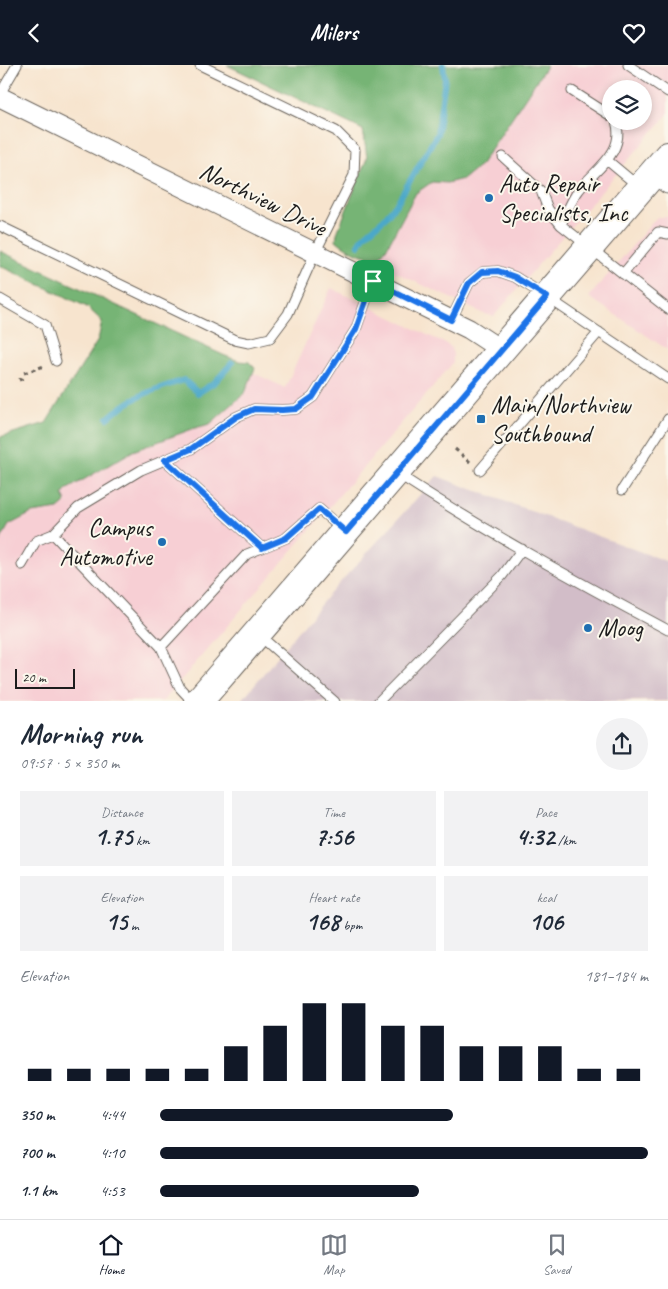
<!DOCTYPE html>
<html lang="en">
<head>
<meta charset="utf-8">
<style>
	:root { --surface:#fff; --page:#f2f2f3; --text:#1f2937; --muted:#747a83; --line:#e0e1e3; --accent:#111827 }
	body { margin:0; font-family:Caveat,sans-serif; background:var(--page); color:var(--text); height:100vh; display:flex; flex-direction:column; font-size:19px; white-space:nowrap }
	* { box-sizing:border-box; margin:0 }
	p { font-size:16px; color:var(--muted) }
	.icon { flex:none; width:28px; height:28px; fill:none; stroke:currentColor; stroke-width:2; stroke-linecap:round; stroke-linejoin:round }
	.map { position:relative; height:636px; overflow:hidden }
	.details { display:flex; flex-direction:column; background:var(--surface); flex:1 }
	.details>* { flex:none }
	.buttons { position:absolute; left:602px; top:15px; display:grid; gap:10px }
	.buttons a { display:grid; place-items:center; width:50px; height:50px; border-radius:50%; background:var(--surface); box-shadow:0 2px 8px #0003; font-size:25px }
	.scale { position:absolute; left:15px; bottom:12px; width:60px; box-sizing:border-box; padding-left:5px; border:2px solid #1c1c1c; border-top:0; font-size:14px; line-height:18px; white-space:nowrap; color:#1c1c1c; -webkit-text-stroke:4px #fbf7ec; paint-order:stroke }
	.pin { position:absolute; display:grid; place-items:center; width:42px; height:42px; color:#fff; margin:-21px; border-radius:10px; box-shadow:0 2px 8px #0006 }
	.round { display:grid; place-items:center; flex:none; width:52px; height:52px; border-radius:26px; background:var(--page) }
	.overview { display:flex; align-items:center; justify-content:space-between; height:85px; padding:0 20px }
	h1 { font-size:28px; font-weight:700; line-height:38px }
	.figures { display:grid; grid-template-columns:repeat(3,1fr); gap:8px; height:85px; padding:5px 20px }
	.figures div { display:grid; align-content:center; border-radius:0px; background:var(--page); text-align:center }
	.figures b { font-size:25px; font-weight:700 }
	.figures small { font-size:14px; font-weight:400 }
	.figures p { font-size:14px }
	.chart { height:140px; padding:10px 20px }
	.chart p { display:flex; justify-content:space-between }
	.chart svg { width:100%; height:90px; margin-top:5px; stroke:var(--accent); stroke-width:6 }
	ul { padding:0 20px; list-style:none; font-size:16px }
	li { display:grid; grid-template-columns:80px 60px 1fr; align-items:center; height:38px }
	li i { height:12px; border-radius:6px; background:var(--accent) }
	header { display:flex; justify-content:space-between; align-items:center; height:65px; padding:0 20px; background:var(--accent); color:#fff; font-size:22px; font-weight:700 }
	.dock { display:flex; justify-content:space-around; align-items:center; height:70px; border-top:1px solid var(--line); background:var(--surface); font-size:14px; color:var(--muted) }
	.dock a { display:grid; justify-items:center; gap:2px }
	.dock .selected { color:var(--accent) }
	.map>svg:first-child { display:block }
	.built { fill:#f7cfd4; fill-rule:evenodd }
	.industrial { fill:#d2bdc8 }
	.forest { fill:#76b474; stroke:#496848 }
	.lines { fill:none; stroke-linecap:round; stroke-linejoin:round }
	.stream { stroke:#4ba8c9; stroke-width:6 }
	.lane-casing { stroke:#69625a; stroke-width:11 }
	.street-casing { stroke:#69625a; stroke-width:21 }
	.primary-casing { stroke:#69625a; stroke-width:30 }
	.path { stroke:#69625a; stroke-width:3; stroke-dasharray:4 4; stroke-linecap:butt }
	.lane { stroke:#fff; stroke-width:9 }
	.street { stroke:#fff; stroke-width:19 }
	.primary { stroke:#fff; stroke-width:28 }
	.route-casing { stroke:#fff; stroke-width:10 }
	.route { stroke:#1a73e8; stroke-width:6 }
	.poi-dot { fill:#1f6fb2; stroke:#fbf7ec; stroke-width:2 }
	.labels { text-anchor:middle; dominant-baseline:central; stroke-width:4; stroke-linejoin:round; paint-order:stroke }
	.poi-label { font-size:25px; fill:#1c1c1c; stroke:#fbf7ec; text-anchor:start }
	.street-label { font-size:25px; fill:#1c1c1c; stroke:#fbf7ec }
</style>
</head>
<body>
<header><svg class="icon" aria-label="back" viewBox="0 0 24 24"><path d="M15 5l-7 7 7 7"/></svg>Milers<svg class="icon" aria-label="heart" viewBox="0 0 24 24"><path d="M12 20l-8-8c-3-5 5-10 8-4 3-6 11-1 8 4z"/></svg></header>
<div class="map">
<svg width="668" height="637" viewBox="0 0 668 637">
	<rect width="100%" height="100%" fill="#fbf7ec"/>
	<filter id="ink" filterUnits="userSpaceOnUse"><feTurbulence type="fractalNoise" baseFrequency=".02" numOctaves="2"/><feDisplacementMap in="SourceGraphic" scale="10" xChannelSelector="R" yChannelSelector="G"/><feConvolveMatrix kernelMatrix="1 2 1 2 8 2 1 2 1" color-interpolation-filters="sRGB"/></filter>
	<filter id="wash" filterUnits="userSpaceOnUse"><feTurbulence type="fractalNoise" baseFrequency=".0096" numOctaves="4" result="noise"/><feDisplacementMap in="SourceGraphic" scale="20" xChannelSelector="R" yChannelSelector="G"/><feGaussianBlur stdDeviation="1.12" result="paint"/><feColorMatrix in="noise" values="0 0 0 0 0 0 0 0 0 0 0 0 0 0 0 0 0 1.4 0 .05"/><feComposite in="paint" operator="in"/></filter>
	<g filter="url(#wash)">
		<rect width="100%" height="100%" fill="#f7e4ce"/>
		<path class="built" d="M524,0H668V49L494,251L484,249L376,198L431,91ZM611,24H644V56H611Z
			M657,152H668V285L589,232Z
			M331,223L450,281L453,289V298L163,636L0,637V438L254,308L285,323Z"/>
		<path class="industrial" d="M437,411L668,497V636L240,637L326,533Z"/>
		<path class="forest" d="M227,0H547L481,99L463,114L447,118L432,117L416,128L386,184L379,192C364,193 347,185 336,175L337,168L367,93L363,65Z
			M0,186L223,290L239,296L249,297L255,303L245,328L210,359L195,363L133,386L66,425L63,430L66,437L58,444L32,448L9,460L0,476V372L46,358L98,275L102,256L87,242L0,201Z"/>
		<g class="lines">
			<path class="stream" d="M359,180L364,171L384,154L397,138L437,69L445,14L443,0
				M108,353C134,330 153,325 184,315L198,328L215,317L232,298"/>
		</g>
	</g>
	<g filter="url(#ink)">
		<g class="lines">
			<defs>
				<path id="lane" d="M628,0L668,27
					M572,26L611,51
					M0,29L17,0
					M503,92L541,126L548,144L561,160L668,244
					M608,96L638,121
					M561,160C566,149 571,135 579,125C595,104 626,88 616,56
					M0,161L235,275L249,278L270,273L288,249L315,188L354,110L355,85L336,66L200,0
					M623,209L658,167L668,169
					M0,234L45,260L56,296
					M451,255L469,218L483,207L498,206L515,212L547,232L668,314
					M165,395L262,483
					M480,405L599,267
					M398,409C485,466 576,516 668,565
					M622,425L668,354
					M53,469L161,582L180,623L193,637
					M22,500L36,476L53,469L78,443L141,405L191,384L236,352L254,344L282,345L296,344L313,332L356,264L373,216
					M259,570L335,637
					M161,582L247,489L286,473L319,444L343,465
					M378,637L502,511L522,484"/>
				<path id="street" d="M0,32L469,264L501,285
					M653,108L668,119"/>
				<path id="primary" d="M198,637L668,91"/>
			</defs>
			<use href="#lane" class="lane-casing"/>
			<use href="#street" class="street-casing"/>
			<use href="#primary" class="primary-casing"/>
			<path class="path" d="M24,308L44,301
				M19,315L26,312
				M455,384L470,397"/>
			<use href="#lane" class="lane"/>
			<use href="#street" class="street"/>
			<use href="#primary" class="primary"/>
		</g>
	</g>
	<g class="lines" filter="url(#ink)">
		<defs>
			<path id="route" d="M498,206L515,212L547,232L346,467L319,444L286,473L262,483L165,395L191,384L236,352L254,344L282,345L296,344L313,332L356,264L373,216L451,255L469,218L482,207Z"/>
		</defs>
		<use href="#route" class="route-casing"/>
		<use href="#route" class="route"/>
	</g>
	<g class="poi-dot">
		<circle cx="489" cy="133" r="5"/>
		<rect x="476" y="349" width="10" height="10" rx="2.5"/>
		<circle cx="162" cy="477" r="5"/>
		<circle cx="588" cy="563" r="5"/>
	</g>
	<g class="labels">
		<g class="poi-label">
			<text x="499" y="119">Auto Repair<tspan x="499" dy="29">Specialists, Inc</tspan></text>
			<text x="491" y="340">Main/Northview<tspan x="491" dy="29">Southbound</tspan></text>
			<text x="152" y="463" text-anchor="end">Campus<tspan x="152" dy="29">Automotive</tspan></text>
			<text x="598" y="563">Moog</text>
		</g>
		<g class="street-label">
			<text transform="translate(263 134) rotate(26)">Northview Drive</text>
		</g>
	</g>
</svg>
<div class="buttons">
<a><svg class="icon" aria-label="layers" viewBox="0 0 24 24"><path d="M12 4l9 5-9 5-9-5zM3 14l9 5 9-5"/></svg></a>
</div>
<div class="scale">20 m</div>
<div class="pin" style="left:373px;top:216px;background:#1e9e55"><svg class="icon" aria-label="arrive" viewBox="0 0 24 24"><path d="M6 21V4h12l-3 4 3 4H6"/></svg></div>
</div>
<section class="details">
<div class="overview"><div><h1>Morning run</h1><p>09:57 · 5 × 350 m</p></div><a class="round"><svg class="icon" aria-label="share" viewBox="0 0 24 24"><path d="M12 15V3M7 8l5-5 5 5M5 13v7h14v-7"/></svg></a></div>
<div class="figures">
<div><p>Distance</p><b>1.75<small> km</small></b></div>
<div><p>Time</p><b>7:56</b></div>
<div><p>Pace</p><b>4:32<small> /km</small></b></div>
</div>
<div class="figures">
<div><p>Elevation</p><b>15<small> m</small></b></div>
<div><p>Heart rate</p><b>168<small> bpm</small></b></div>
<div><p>kcal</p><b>106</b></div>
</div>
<div class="chart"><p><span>Elevation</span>181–184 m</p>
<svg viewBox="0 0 160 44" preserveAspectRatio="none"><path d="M5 44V38M15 44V38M25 44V38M35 44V38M45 44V38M55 44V27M65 44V17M75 44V6M85 44V6M95 44V17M105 44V17M115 44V27M125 44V27M135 44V27M145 44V38M155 44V38"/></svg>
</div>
<ul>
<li><b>350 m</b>4:44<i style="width:60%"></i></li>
<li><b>700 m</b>4:10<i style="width:100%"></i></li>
<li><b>1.1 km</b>4:53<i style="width:53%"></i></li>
</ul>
</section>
<nav class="dock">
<a class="selected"><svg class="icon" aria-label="home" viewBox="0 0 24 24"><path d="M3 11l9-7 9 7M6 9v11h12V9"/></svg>Home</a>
<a><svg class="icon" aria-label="map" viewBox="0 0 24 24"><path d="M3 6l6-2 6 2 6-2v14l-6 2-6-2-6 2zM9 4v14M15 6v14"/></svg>Map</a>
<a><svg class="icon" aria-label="saved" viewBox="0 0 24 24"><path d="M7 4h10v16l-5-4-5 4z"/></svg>Saved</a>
</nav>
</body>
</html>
